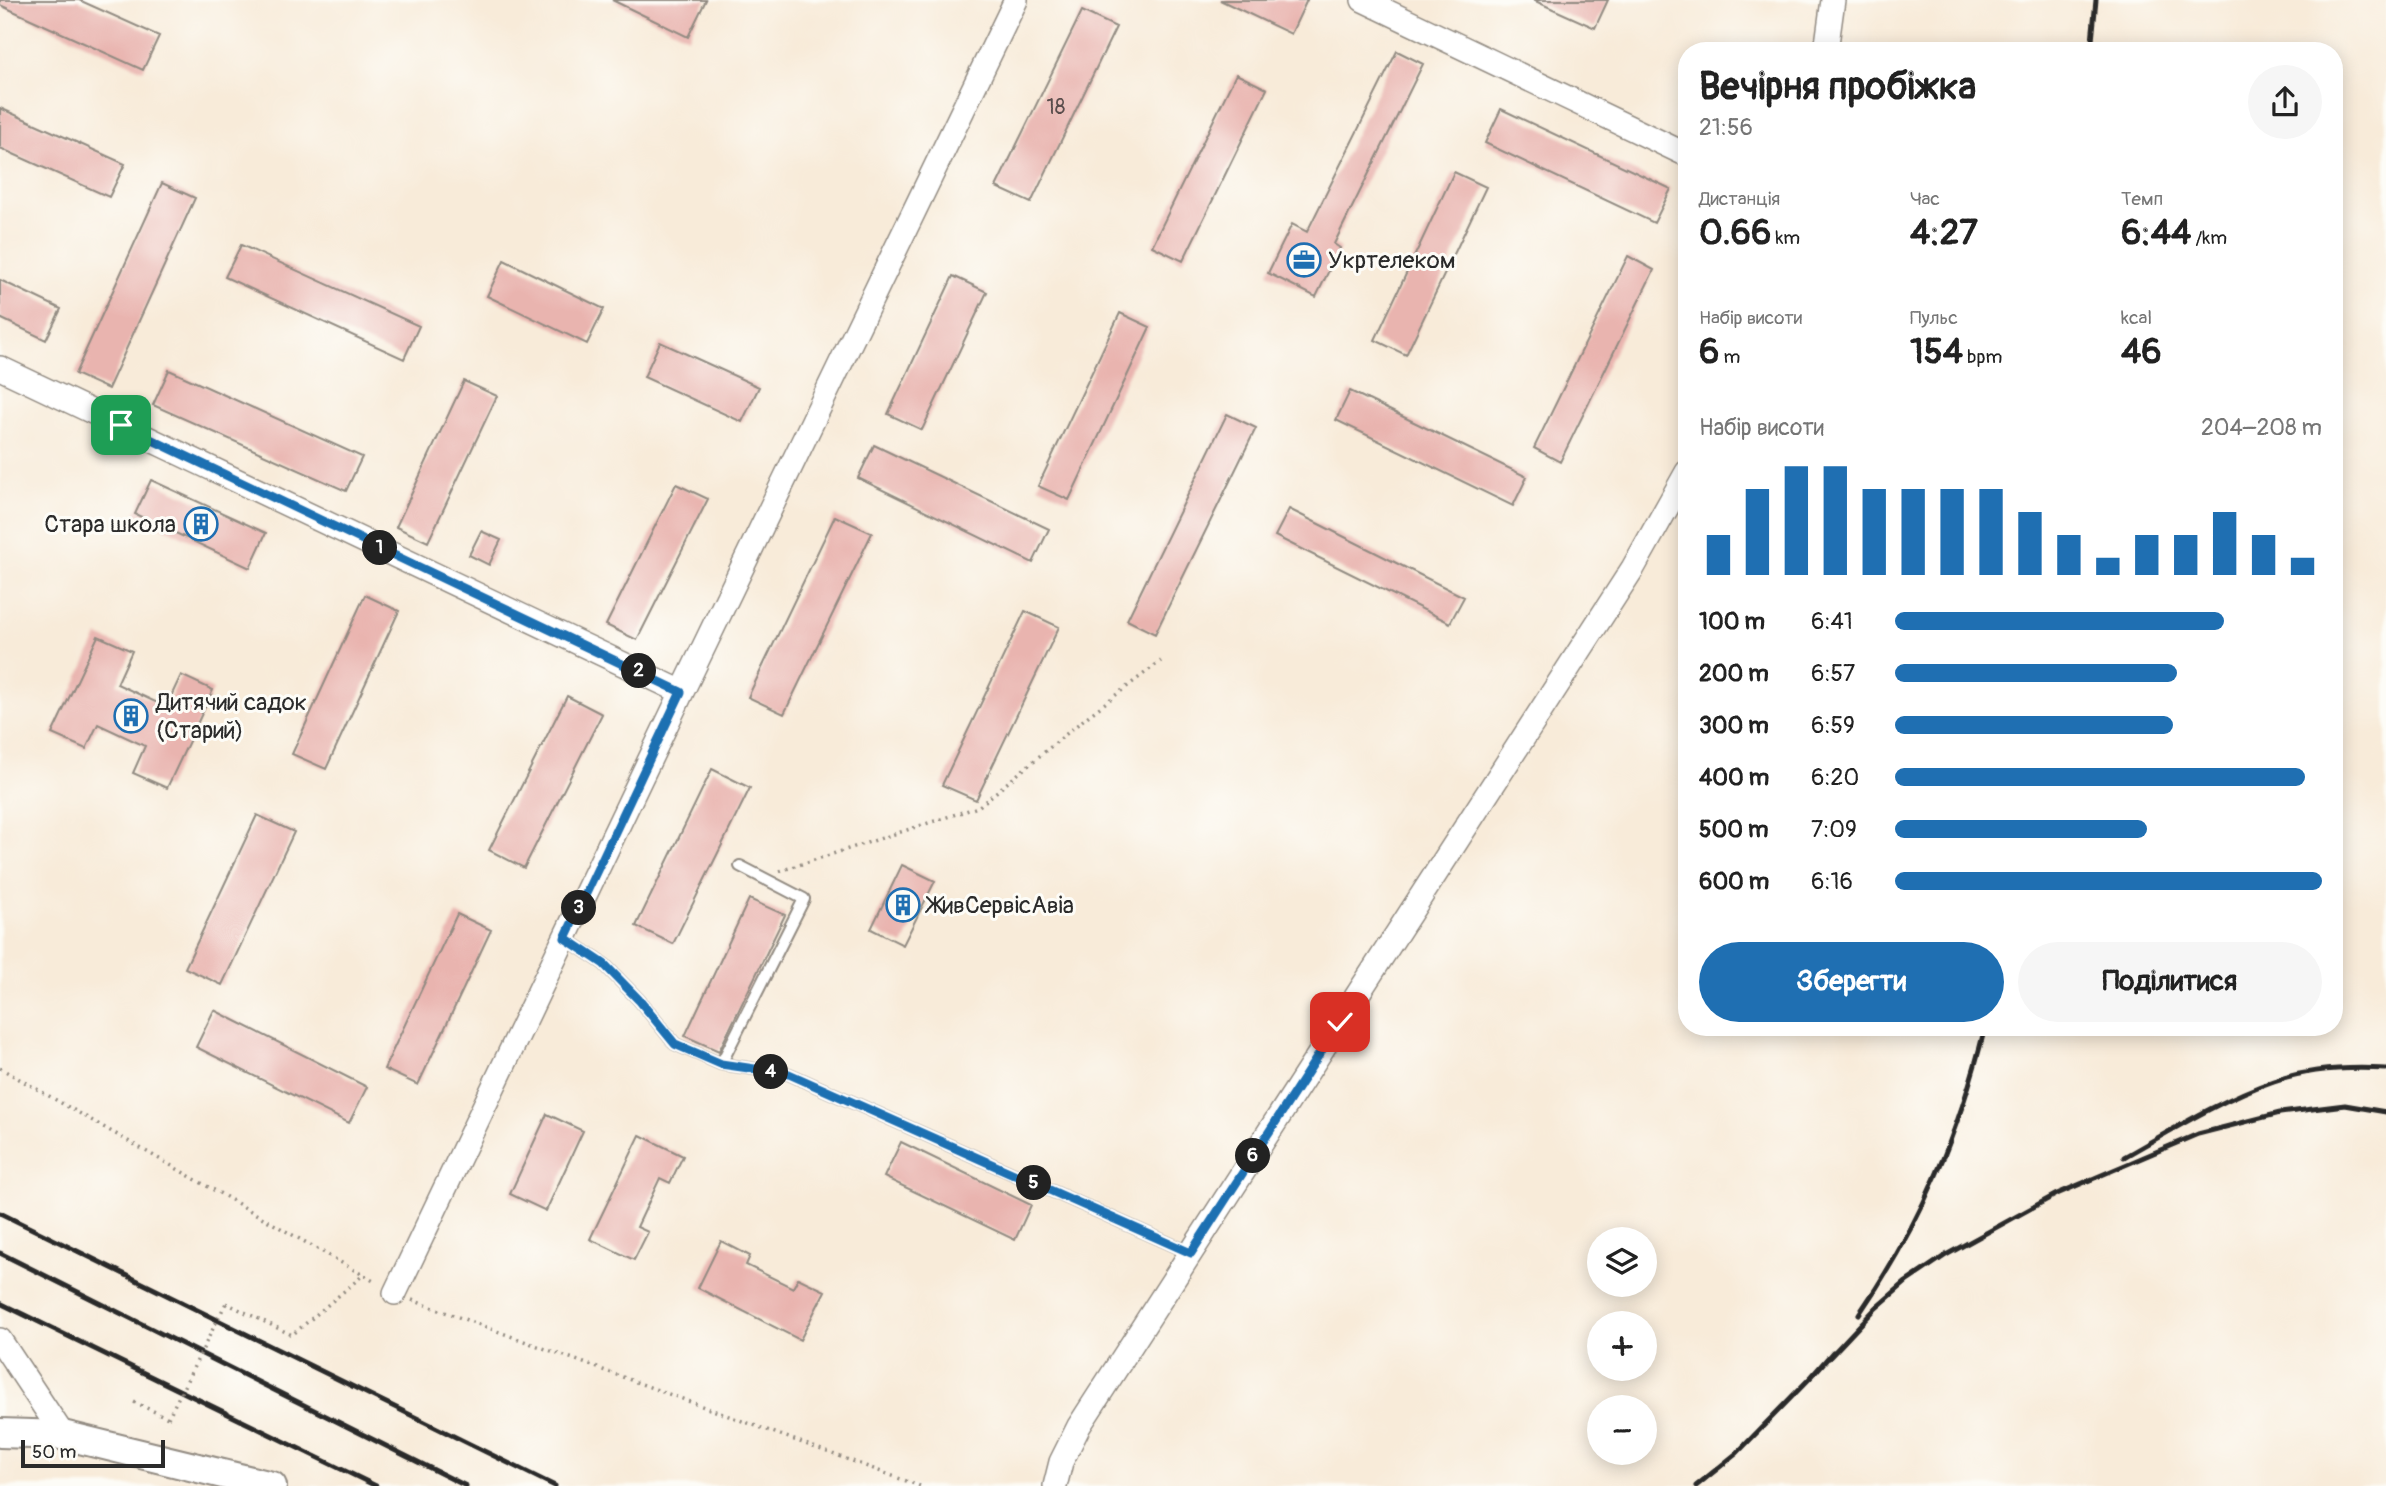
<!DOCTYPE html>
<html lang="uk">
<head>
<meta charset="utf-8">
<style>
	:root { --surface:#fff; --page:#f6f6f6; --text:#222; --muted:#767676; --accent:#1f6fb2 }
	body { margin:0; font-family:Pangolin,sans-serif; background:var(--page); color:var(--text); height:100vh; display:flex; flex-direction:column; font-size:26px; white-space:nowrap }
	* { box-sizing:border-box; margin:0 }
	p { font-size:23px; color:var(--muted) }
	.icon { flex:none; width:38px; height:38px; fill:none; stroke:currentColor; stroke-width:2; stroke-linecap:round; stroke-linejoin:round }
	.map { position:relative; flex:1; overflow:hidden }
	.sheet { position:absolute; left:1678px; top:42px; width:665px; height:994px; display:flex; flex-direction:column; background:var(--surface); border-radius:28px; box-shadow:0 4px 18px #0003 }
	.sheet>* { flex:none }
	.tools { position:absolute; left:1587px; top:1227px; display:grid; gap:14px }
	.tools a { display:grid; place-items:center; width:70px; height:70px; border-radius:50%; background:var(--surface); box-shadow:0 4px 18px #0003; font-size:35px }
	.scale { position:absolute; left:21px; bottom:18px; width:144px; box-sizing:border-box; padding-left:7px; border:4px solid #2b2b2b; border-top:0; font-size:19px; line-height:24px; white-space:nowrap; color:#2b2b2b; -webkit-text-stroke:5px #fdfcf7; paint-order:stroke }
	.pin { position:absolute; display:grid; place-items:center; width:60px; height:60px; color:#fff; margin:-30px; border-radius:14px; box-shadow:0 4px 10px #0006 }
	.km { position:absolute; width:35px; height:35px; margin:-18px; border-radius:50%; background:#222; color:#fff; font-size:19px; line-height:35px; text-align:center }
	.round { display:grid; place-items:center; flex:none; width:74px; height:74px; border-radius:37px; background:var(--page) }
	.headline { display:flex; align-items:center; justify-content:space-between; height:119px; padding:0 21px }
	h1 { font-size:38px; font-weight:800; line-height:52px }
	.metrics { display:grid; grid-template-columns:repeat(3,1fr); gap:10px; height:119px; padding:7px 21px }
	.metrics div { display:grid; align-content:center }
	.metrics b { font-size:35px; font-weight:800 }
	.metrics small { font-size:19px; font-weight:400 }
	.metrics p { font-size:19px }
	.chart { height:196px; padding:14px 21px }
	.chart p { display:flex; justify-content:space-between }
	.chart svg { width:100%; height:126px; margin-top:7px; stroke:var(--accent); stroke-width:6 }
	.cta { display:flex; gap:14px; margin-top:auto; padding:14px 21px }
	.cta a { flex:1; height:80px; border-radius:42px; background:var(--accent); color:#fff; font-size:28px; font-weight:800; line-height:80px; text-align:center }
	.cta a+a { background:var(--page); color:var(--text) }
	ul { padding:0 21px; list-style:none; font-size:23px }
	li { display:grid; grid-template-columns:112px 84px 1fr; align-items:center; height:52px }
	li i { height:18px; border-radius:9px; background:var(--accent) }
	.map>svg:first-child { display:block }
	.building { fill:#e9b4af }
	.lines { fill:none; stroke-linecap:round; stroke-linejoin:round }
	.service-casing { stroke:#928b82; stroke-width:14 }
	.minor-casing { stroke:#928b82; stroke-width:26 }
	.tertiary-casing { stroke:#928b82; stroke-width:32 }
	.path { stroke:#928b82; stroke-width:3.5; stroke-dasharray:2 5; stroke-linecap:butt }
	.service { stroke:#fff; stroke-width:10 }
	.minor { stroke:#fff; stroke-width:23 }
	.tertiary { stroke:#fff; stroke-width:28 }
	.rail { stroke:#2b2b2b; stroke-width:5 }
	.path-bridge { stroke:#928b82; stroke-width:3.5; stroke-dasharray:2 5; stroke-linecap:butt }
	.route-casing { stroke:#fff; stroke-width:14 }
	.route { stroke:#1f6fb2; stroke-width:9 }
	.labels { text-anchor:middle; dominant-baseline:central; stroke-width:6; stroke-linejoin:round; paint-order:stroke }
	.number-label { font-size:21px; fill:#5a4d4c }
	.poi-label { font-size:24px; fill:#2b2b2b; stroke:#fdfcf7; text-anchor:start }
</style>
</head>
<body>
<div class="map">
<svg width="2386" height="1486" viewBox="0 0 2386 1486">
	<rect width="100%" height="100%" fill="#fdfcf7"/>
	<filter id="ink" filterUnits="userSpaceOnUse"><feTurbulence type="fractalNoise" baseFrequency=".0143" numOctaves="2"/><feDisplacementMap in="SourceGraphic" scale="14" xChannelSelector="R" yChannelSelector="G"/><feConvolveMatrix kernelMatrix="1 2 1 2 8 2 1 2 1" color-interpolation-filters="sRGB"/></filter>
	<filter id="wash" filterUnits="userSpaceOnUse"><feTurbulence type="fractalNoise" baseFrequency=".00686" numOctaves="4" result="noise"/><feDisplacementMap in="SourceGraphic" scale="28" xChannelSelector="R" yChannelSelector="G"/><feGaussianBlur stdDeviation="1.57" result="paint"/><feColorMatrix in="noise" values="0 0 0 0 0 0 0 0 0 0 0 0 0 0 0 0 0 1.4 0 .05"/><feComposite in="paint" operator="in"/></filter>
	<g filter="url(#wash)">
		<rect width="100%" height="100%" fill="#f8ebd9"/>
		<g id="blocks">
			<path class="building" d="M0,0H79L159,36L143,70L0,5Z
				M612,0H706L688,37Z
				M1220,0H1307L1291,34Z
				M1533,0H1608L1595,28Z
				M1082,11L1116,27L1031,203L996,187Z
				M1397,51L1423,64L1334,244L1340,248L1316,297L1268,273L1292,224L1307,232Z
				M1236,74L1267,89L1183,261L1152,246Z
				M0,108L125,164L109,197L0,148Z
				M1501,109L1671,189L1654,223L1485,143Z
				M1454,172L1486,187L1406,355L1375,340Z
				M162,183L195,198L108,389L75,374Z
				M241,245L419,326L404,359L225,277Z
				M1628,256L1654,270L1560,462L1534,448Z
				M504,260L604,309L587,344L487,296Z
				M953,276L987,292L922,430L888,414Z
				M0,280L61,309L46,340L0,318Z
				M1120,313L1150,327L1069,500L1038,486Z
				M660,342L759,387L742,422L644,377Z
				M169,370L362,457L346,491L153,405Z
				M464,381L497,396L428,542L396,527Z
				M1350,391L1527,477L1513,506L1336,420Z
				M1227,414L1256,428L1155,634L1127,620Z
				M874,445L1049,529L1033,563L858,478Z
				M151,480L266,533L250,568L135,514Z
				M676,484L708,499L637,640L606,625Z
				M1289,509L1464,597L1450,623L1275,536Z
				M835,516L872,533L784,714L748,697Z
				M481,531L501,540L489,565L469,555Z
				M365,595L399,611L326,769L292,754Z
				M1025,611L1059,627L976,800L942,785Z
				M98,636L132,651L117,684L166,707L181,675L213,690L167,788L133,773L145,746L98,724L86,749L52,734Z
				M567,696L602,714L524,868L489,850Z
				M712,769L750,788L673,944L636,926Z
				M257,815L294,832L222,985L185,968Z
				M902,865L935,881L903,945L871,929Z
				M749,899L785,915L719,1051L685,1036Z
				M457,914L491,930L418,1085L384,1069Z
				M214,1010L367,1087L349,1123L196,1047Z
				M547,1114L583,1131L546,1211L510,1194Z
				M640,1135L683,1156L670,1183L660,1178L637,1227L648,1232L634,1260L590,1239Z
				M901,1142L1031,1205L1015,1240L884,1177Z
				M721,1241L750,1256L746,1265L793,1288L798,1278L825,1291L800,1340L698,1288Z"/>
		</g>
	</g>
	<g filter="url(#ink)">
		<use href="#blocks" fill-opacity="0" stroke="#928b82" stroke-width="2"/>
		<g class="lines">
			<defs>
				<path id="service" d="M565,938L604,964L639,1000L675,1044L721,1064L789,1074L1191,1253
					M721,1064L804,899L740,866"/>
				<path id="minor" d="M1363,0L1687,155
					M1826,51L1833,0
					M0,368L682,692
					M395,1293L682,692L1016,0
					M0,1340L63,1435
					M1055,1486L1061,1462L1079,1426L1633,568L1687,472"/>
				<path id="tertiary" d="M0,1433L63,1435L272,1486"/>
			</defs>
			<use href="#service" class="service-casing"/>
			<use href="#minor" class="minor-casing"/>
			<use href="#tertiary" class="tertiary-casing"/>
			<path class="path" d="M780,871L978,807L1088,716L1161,661
				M0,1068L377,1283
				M412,1300L920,1486
				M226,1303L292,1335L362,1276
				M134,1402L168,1418"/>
			<use href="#service" class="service"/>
			<use href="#minor" class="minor"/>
			<use href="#tertiary" class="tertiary"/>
			<path class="rail" d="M2091,51L2096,0
				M2124,1157C2172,1130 2222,1099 2274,1081C2308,1069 2350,1067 2386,1069
				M0,1213L555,1486
				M0,1253L466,1486
				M0,1303L376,1486
				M1859,1314C1921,1224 1959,1133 1985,1027
				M1829,1358L1876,1308L1906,1282L1946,1255L2057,1194L2198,1134L2280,1113L2345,1105L2386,1112
				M1696,1486L1737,1453L1812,1376L1833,1352"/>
			<path class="path-bridge" d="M168,1418L226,1303"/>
		</g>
	</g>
	<g class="lines" filter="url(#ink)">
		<defs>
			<path id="route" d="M121,425L681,692L565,938L604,964L639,1000L675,1044L721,1064L789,1074L1191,1253L1340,1022"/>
		</defs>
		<use href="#route" class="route-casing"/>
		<use href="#route" class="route"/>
	</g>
	<defs>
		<symbol id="office-ring" viewBox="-11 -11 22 22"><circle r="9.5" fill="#fdfcf7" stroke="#1f6fb2" stroke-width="1.5"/><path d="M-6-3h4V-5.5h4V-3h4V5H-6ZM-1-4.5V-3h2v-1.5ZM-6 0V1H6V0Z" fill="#1f6fb2"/></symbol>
		<symbol id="building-ring" viewBox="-11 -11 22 22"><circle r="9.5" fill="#fdfcf7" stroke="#1f6fb2" stroke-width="1.5"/><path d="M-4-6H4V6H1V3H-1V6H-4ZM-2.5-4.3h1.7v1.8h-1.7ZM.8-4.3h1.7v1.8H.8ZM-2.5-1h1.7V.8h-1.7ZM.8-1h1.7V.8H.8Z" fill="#1f6fb2"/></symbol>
	</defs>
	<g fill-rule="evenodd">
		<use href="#office-ring" x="1285" y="241" width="38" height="38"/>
		<use href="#building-ring" x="182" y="505" width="38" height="38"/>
		<use href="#building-ring" x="112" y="697" width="38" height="38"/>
		<use href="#building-ring" x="884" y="886" width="38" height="38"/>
	</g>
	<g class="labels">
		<g class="number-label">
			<text x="1056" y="107">18</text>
		</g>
		<g class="poi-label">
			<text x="1328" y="260">Укртелеком</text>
			<text x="176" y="524" text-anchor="end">Стара школа</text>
			<text x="156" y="702">Дитячий садок<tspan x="156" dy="28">(Старий)</tspan></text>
			<text x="928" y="905">ЖивСервісАвіа</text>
		</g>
	</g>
</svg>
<div class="tools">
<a><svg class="icon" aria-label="layers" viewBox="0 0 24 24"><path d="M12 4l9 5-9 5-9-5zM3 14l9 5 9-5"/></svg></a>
<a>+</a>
<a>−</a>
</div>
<div class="scale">50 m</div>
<div class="pin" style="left:121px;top:425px;background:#1e9e55"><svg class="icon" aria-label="arrive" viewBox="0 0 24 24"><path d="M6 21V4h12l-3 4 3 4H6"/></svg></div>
<div class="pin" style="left:1340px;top:1022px;background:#d93025"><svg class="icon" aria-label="check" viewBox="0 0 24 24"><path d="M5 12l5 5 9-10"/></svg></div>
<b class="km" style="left:380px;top:548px">1</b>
<b class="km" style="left:639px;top:671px">2</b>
<b class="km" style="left:579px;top:908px">3</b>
<b class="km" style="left:771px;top:1072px">4</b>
<b class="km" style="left:1034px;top:1183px">5</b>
<b class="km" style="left:1253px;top:1156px">6</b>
<section class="sheet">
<div class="headline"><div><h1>Вечірня пробіжка</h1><p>21:56</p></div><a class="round"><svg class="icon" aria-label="share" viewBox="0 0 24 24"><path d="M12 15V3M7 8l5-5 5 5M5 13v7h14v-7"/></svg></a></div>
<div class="metrics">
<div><p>Дистанція</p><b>0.66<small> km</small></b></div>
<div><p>Час</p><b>4:27</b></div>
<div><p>Темп</p><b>6:44<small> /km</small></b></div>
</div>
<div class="metrics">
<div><p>Набір висоти</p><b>6<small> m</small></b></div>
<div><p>Пульс</p><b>154<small> bpm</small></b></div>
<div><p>kcal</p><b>46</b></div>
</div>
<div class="chart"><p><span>Набір висоти</span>204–208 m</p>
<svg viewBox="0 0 160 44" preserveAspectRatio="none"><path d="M5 44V30M15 44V14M25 44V6M35 44V6M45 44V14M55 44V14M65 44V14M75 44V14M85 44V22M95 44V30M105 44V38M115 44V30M125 44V30M135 44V22M145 44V30M155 44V38"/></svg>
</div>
<ul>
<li><b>100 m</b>6:41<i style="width:77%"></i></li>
<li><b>200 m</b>6:57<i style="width:66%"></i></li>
<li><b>300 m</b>6:59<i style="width:65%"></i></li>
<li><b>400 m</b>6:20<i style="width:96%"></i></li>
<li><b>500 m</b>7:09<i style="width:59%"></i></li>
<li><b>600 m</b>6:16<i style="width:100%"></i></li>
</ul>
<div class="cta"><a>Зберегти</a><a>Поділитися</a></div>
</section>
</div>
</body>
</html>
